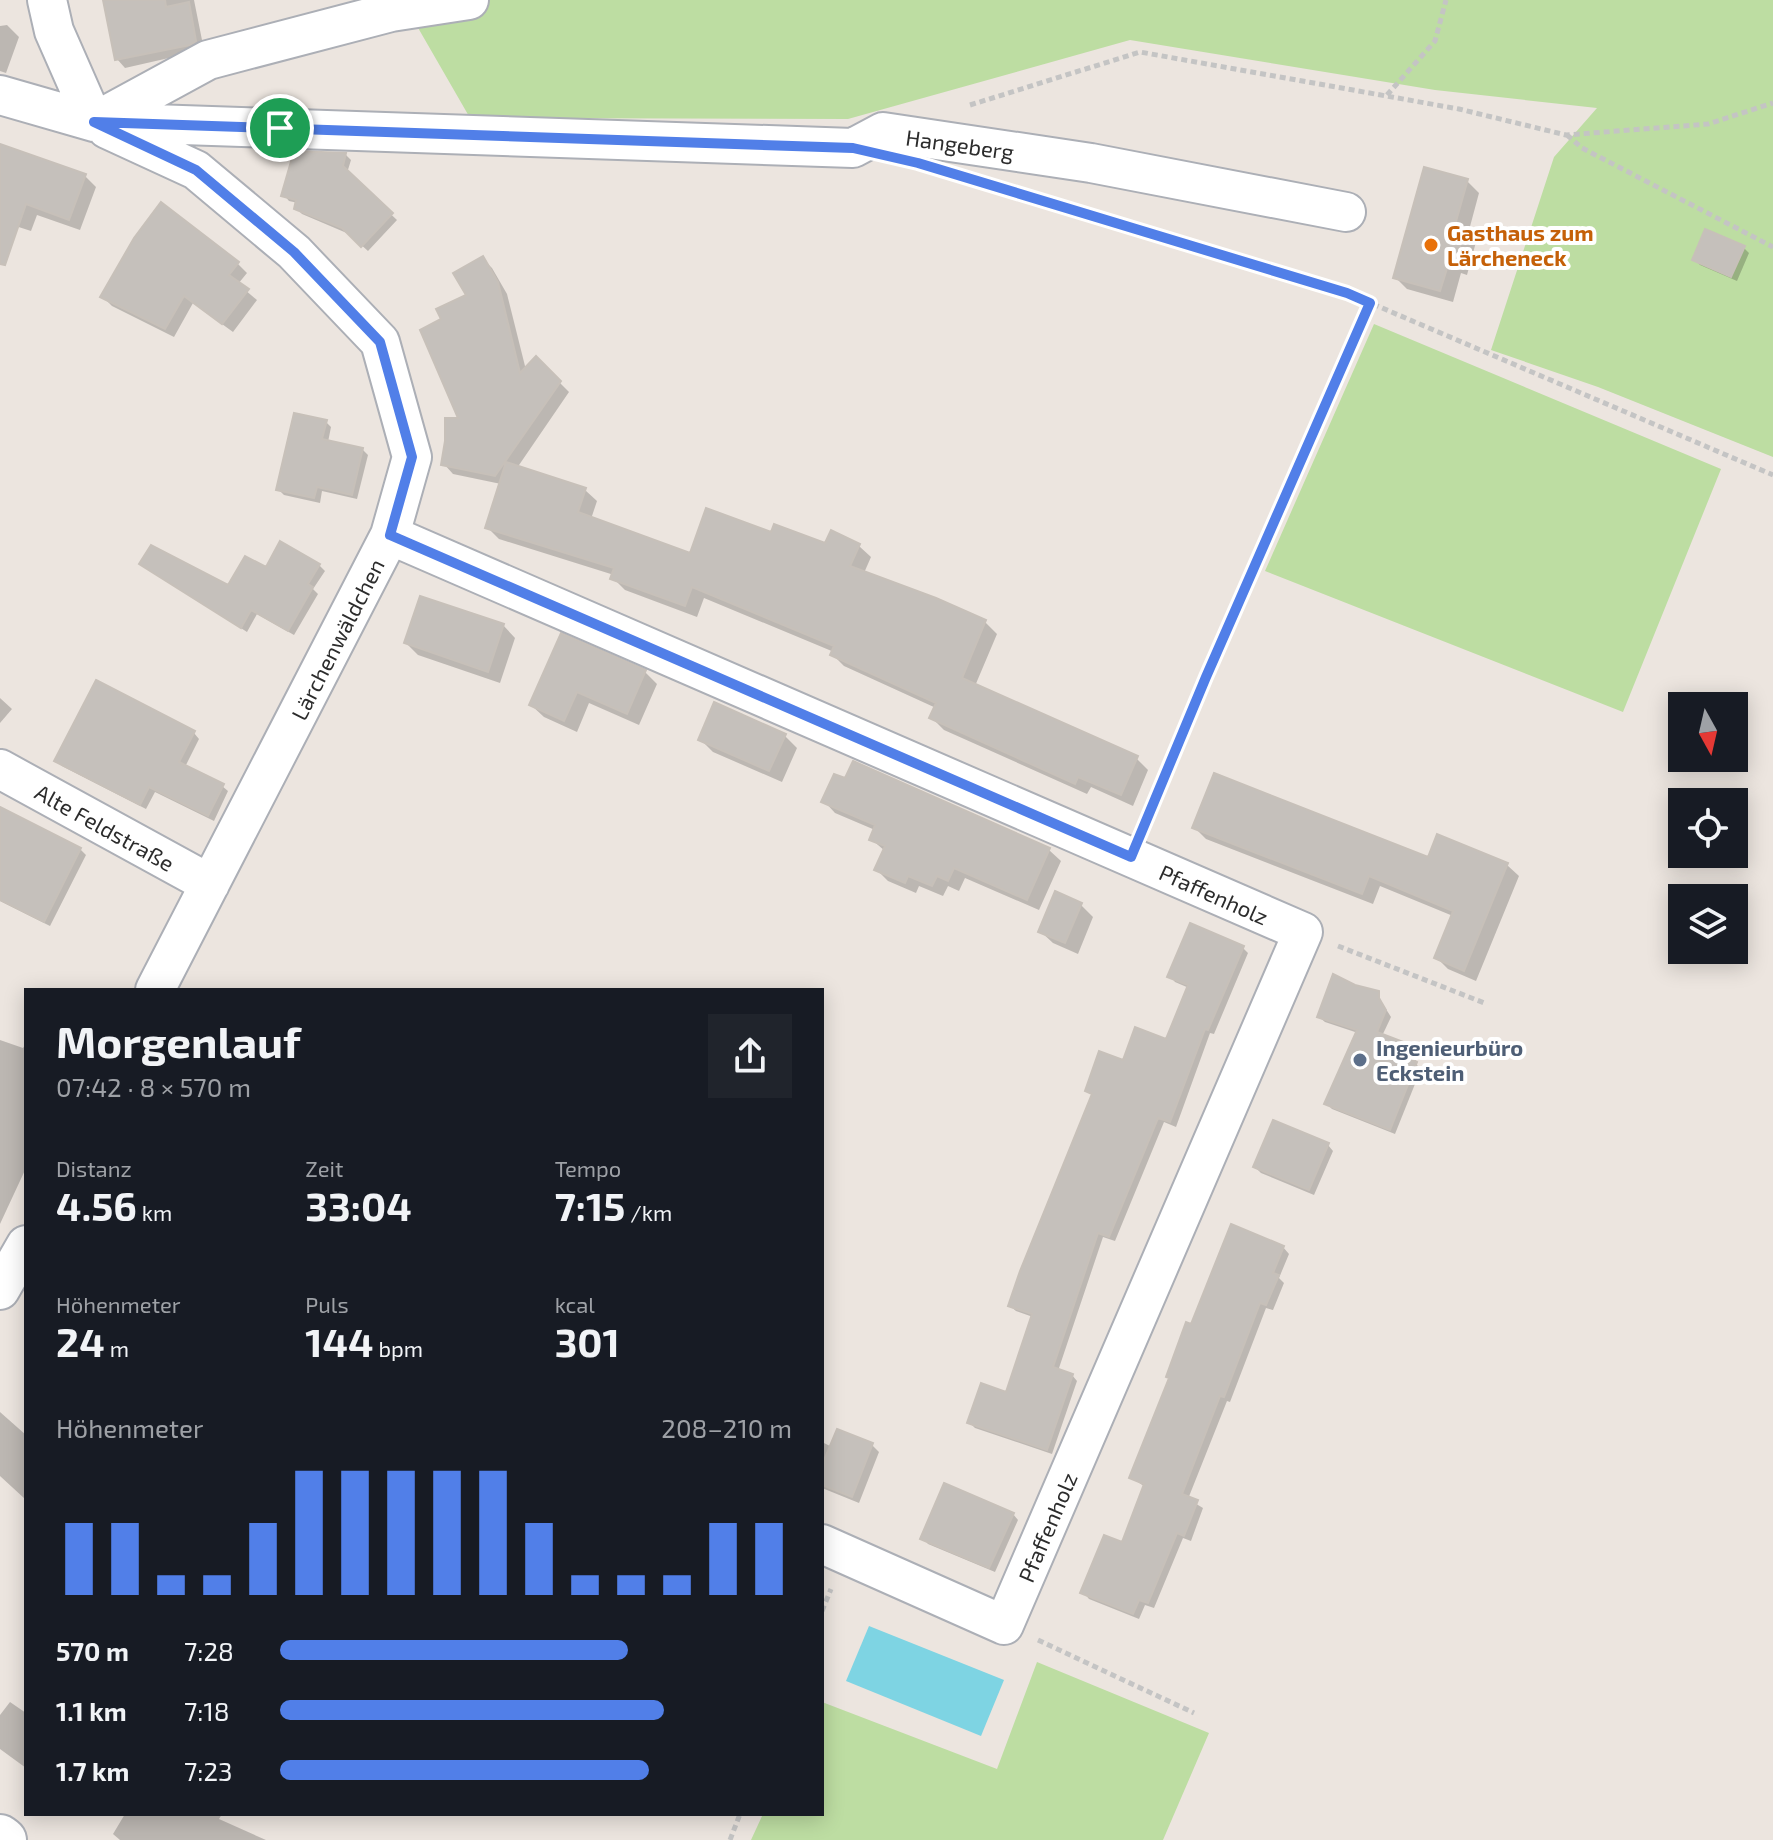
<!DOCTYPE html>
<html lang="de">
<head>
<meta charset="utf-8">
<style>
	:root { --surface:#171b24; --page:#20242c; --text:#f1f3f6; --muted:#9ea1a6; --accent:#517fe8 }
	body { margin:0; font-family:"Exo 2",sans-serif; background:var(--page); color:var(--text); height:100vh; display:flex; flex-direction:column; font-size:30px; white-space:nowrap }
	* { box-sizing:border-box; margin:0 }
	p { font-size:26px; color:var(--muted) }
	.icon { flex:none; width:44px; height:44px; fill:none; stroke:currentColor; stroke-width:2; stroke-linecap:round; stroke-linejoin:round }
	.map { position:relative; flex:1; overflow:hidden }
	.side { position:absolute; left:24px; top:988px; width:800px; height:828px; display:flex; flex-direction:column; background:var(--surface); border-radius:0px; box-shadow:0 4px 20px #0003 }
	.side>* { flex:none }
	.needle { width:52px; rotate:172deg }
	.controls { position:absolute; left:1668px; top:692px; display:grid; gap:16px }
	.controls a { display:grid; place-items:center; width:80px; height:80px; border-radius:0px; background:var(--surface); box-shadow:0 4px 20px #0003; font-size:40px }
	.pin { position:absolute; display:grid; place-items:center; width:68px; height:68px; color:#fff; margin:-34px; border:4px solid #fff; border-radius:50%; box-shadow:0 2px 8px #0007 }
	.round { display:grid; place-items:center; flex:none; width:84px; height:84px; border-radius:0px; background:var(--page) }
	.summary { display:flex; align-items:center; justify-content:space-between; height:136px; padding:0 32px }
	h1 { font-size:44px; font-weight:700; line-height:60px }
	.figures { display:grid; grid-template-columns:repeat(3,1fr); gap:12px; height:136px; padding:8px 32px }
	.figures div { display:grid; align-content:center }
	.figures b { font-size:40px; font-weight:700 }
	.figures small { font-size:22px; font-weight:400 }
	.figures p { font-size:22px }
	.chart { height:224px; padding:16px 32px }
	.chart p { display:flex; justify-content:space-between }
	.chart svg { width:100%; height:144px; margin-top:8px; stroke:var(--accent); stroke-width:6 }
	ul { padding:0 32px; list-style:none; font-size:26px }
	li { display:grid; grid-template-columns:128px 96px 1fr; align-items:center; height:60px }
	li i { height:20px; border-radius:10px; background:var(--accent) }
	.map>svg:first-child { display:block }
	.green { fill:#bddda2 }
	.water { fill:#7ed4e3 }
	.shadow { fill:#0003 }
	.building { fill:#c5c0bb; stroke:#c7c0b9; stroke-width:2 }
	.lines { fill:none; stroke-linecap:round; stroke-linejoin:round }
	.street-casing { stroke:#acafb6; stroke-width:42 }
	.secondary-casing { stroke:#acafb6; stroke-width:48 }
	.path { stroke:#c4c4c4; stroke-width:5; stroke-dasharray:6 4; stroke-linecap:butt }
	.street { stroke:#fff; stroke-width:38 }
	.secondary { stroke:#fff; stroke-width:44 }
	.route-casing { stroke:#fff; stroke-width:16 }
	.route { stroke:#517fe8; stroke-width:10 }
	.food-dot { fill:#e8710a; stroke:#fff; stroke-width:3 }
	.service-dot { fill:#5c6f8a; stroke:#fff; stroke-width:3 }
	.labels { text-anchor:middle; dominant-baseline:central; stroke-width:8; stroke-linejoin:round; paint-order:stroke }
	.street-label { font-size:22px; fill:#2c2c2c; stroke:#fff }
	.food-label { font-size:22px; font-weight:bold; fill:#c56008; stroke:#fff; text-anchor:start }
	.service-label { font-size:22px; font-weight:bold; fill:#4e5e75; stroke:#fff; text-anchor:start }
</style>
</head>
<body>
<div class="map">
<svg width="1773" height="1840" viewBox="0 0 1773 1840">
	<rect width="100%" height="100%" fill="#ece5df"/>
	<path class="green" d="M402,0H1773V457L1598,387L1491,350L1554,157L1597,108L1435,90L1130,40L848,119L470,118Z
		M1374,324L1721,469L1623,712L1265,571Z
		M1037,1662L1209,1733L1163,1840H751L763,1814H822V1702L997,1769Z"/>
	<path class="water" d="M869,1626L1004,1680L981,1736L846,1681Z"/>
	<path class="shadow" d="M128,0H194L204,50L125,68L117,59Z
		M7,25L19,37L6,73L0,71V26Z
		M0,147L84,175L96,187L80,230L37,215L31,231L0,221Z
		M346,155L351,160L347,173L397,220L368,251L349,234L302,214L296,208L298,203L289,201L284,195Z
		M1467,181L1479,193L1468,234L1476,242L1467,275L1461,273L1453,302L1407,289L1395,277Z
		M1743,247L1749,253L1737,281L1700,265L1695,260Z
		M482,258L492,268L507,294L526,370L536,359L569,392L517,468L585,490L597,501L591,519L692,556L773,534L826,546H859L871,557L864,573L985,622L997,634L975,686L1136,758L1148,770L1133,806L1091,787L1087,794L944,730L932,718L936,708L844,666L833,655L834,652L704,598L697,617L625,590L613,578L614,575L499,539L487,527L501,484L453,474L444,464L461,420L444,320L469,296Z
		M238,264L247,273L238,284L257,300L233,332L193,303L174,337L112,306L103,297Z
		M326,422L331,427L328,442L362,449L368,455L357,499L322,491L320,503L284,495L278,489Z
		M142,564L229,588L267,570L319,565L325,571L313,589L318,594L294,635L257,614L247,632Z
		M503,625L515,638L500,683L418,655L406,643Z
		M562,636L645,672L657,684L639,725L589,703L577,732L544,717L531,705Z
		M0,698L12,709L0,723Z
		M194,733L199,739L185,767L222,786L228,791L214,821L155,792L146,809L62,766L57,760Z
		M785,736L797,748L782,782L713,752L700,739Z
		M854,763L1049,850L1061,861L1039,910L965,878L959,891L948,886L943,896L919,886L916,893L888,881L877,870L885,851L871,839L875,830L835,813L824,801L846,781Z
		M0,809L80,849L86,855L50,926L0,901Z
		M1195,828L1429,859L1507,865L1519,876L1476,981L1448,969L1436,957L1453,916L1380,886L1373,904L1206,839Z
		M1081,905L1093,917L1078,954L1053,943L1040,931Z
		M1243,948L1248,953L1214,1034L1210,1033L1176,1127L1164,1122L1115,1241L1103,1237L1058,1371L1072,1375L1077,1381L1052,1454L975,1428L969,1422L1007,1394L1033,1317L1016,1311L1010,1306L1093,1096L1087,1091L1124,1063L1167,1041L1189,988L1175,982L1170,976Z
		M1379,998L1391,1017L1382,1036L1413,1048L1418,1054L1415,1063L1421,1069L1395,1134L1332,1109L1327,1104L1358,1033L1325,1022L1319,1017Z
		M0,1040L23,1048L26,1043V1168L0,1224Z
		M1328,1145L1333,1151L1314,1195L1261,1173L1255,1167Z
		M1283,1247L1289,1254L1279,1278L1284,1283L1273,1310L1266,1308L1230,1402L1227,1401L1188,1499L1203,1508L1191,1541L1183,1538L1154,1608L1145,1605L1139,1619L1089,1599L1083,1592L1123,1545L1145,1487L1131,1477L1192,1327Z
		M0,1412L26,1435L25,1499L0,1476Z
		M822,1442L832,1447L872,1445L879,1452L859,1503L822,1488Z
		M1013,1514L1018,1520L995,1572L928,1544L923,1538Z
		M10,1702L26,1713V1768L0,1749V1715Z
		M125,1814H222L219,1819L266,1840H120L113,1834Z"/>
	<path class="building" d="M103,0H165L166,7L189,2L196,41L190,45L115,60Z
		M0,144L86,174L69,220L26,204L5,265L0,264Z
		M294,151L346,153L343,166L393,213L361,247L342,228L294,209L296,200L281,196Z
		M1424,167L1468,179L1455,225L1465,228L1455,264L1449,262L1440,291L1393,278Z
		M161,202L239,262L229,275L249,289L222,324L184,296L165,329L100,297L134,238Z
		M1705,229L1745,246L1731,277L1692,260Z
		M483,256L498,282L520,373L536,356L561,381L495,476L441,465L445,441V418H458L420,330L441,319L436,309L466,295L453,273Z
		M294,413L327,420L322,439L363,448L352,495L317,487L314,498L276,490Z
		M506,462L586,488L578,512L690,553L706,508L771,532L774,524L825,543L831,530L860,544L850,566L936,598L986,620L962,678L1138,756L1121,795L1078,777L1075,784L929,718L936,703L830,655L834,646L692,587L685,606L610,579L614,568L485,528Z
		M280,541L320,564L308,584L313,587L288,631L251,610L241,628L139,564L151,545L228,585L245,556L266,567Z
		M420,596L504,624L488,672L404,643Z
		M561,633L646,670L627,714L577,692L564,721L529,705Z
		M96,680L195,731L179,762L224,784L208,816L149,787L140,805L54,761Z
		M714,702L786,734L769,771L698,740Z
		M853,761L1050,848L1027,900L954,868L948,881L937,876L932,886L908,876L905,883L874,870L885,846L869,840L875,825L821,802L834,774L845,778Z
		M1214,773L1428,857L1437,834L1508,863L1464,971L1434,958L1453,911L1369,876L1362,894L1192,828Z
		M0,807L81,848L44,922L0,900Z
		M1055,891L1082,903L1065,943L1038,932Z
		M1190,923L1244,946L1208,1030L1205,1029L1170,1122L1158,1118L1109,1237L1098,1233L1053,1367L1073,1374L1047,1450L967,1423L981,1383L1006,1392L1032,1314L1008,1306L1020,1271L1092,1094L1085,1091L1099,1051L1123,1060L1135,1027L1166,1039L1188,985L1167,977Z
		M1333,974L1355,985L1379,991V998L1386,1010L1377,1032L1414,1046L1409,1058L1417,1062L1390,1130L1324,1104L1357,1030L1317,1017Z
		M1273,1120L1329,1143L1309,1190L1253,1167Z
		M1231,1224L1284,1246L1273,1273L1279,1275L1266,1305L1260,1303L1224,1397L1220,1396L1182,1494L1198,1500L1184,1536L1177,1533L1148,1603L1139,1600L1133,1614L1080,1593L1104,1535L1122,1542L1144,1484L1129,1478L1169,1378L1166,1377L1186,1322L1191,1324Z
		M837,1429L873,1443L852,1497L822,1485V1465Z
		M944,1483L1014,1513L989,1568L920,1539Z"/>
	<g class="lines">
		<defs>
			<path id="street" d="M47,0L54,31L94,122
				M0,95L94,122L853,148L883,132L1091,163L1346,212
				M94,122L208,60L391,12L469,0
				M107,129L196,170L294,252L380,342L412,457L390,535L155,990
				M390,535L1303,932L1004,1625L822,1544
				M0,769L210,884
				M0,1290L26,1245"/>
			<path id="secondary" d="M0,1837L4,1840"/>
		</defs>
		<use href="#street" class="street-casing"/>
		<use href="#secondary" class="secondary-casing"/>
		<path class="path" d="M1387,95L1435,41L1446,0
			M970,105L1140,52L1459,109L1566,135L1708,124L1773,103
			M1567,135L1582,148L1773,247
			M1020,194L1347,293L1773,475
			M1145,824L1206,677L1370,303
			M1338,946L1487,1004
			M822,1611L831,1589
			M1038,1640L1194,1713
			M730,1840L740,1814"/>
		<use href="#street" class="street"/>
		<use href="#secondary" class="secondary"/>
	</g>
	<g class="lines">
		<defs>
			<path id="route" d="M94,122L853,148L918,163L1347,293L1370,303L1206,677L1131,857L390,535L412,457L380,342L294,252L196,170Z"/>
		</defs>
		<use href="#route" class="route-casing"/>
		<use href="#route" class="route"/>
	</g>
	<circle class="food-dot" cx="1431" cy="245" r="8"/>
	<circle class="service-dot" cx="1360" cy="1060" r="8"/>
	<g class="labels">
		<g class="street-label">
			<text transform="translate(960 144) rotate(8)">Hangeberg</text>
			<text transform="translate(337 639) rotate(-63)">Lärchenwäldchen</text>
			<text transform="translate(105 827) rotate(29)">Alte Feldstraße</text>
			<text transform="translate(1214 894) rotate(24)">Pfaffenholz</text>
			<text transform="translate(1047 1527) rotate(-67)">Pfaffenholz</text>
		</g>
		<g class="food-label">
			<text x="1447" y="232">Gasthaus zum<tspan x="1447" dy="25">Lärcheneck</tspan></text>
		</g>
		<g class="service-label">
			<text x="1376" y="1047">Ingenieurbüro<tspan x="1376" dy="25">Eckstein</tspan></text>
		</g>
	</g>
</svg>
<div class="controls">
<a><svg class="needle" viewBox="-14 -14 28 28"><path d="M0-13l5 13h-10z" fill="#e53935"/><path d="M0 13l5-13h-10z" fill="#9ea1a6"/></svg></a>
<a><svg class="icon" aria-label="locate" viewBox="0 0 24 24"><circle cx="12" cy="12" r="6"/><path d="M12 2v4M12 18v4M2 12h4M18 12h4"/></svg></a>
<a><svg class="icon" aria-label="layers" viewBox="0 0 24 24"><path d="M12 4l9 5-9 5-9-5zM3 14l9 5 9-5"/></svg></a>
</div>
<div class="pin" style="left:280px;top:128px;background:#1e9e55"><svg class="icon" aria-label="arrive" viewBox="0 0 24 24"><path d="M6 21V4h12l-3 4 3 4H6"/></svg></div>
<section class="side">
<div class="summary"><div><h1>Morgenlauf</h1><p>07:42 · 8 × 570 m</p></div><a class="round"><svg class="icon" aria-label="share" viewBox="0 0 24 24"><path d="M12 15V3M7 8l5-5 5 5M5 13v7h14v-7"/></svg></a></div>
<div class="figures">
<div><p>Distanz</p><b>4.56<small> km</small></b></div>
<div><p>Zeit</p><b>33:04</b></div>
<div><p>Tempo</p><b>7:15<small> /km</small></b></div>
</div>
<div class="figures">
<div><p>Höhenmeter</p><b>24<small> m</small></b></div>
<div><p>Puls</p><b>144<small> bpm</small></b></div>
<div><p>kcal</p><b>301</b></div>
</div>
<div class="chart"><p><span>Höhenmeter</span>208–210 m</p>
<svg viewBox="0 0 160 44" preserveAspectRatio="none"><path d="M5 44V22M15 44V22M25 44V38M35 44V38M45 44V22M55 44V6M65 44V6M75 44V6M85 44V6M95 44V6M105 44V22M115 44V38M125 44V38M135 44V38M145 44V22M155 44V22"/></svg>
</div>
<ul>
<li><b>570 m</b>7:28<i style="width:68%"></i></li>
<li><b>1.1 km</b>7:18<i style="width:75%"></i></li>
<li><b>1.7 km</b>7:23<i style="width:72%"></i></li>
</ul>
</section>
</div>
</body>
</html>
